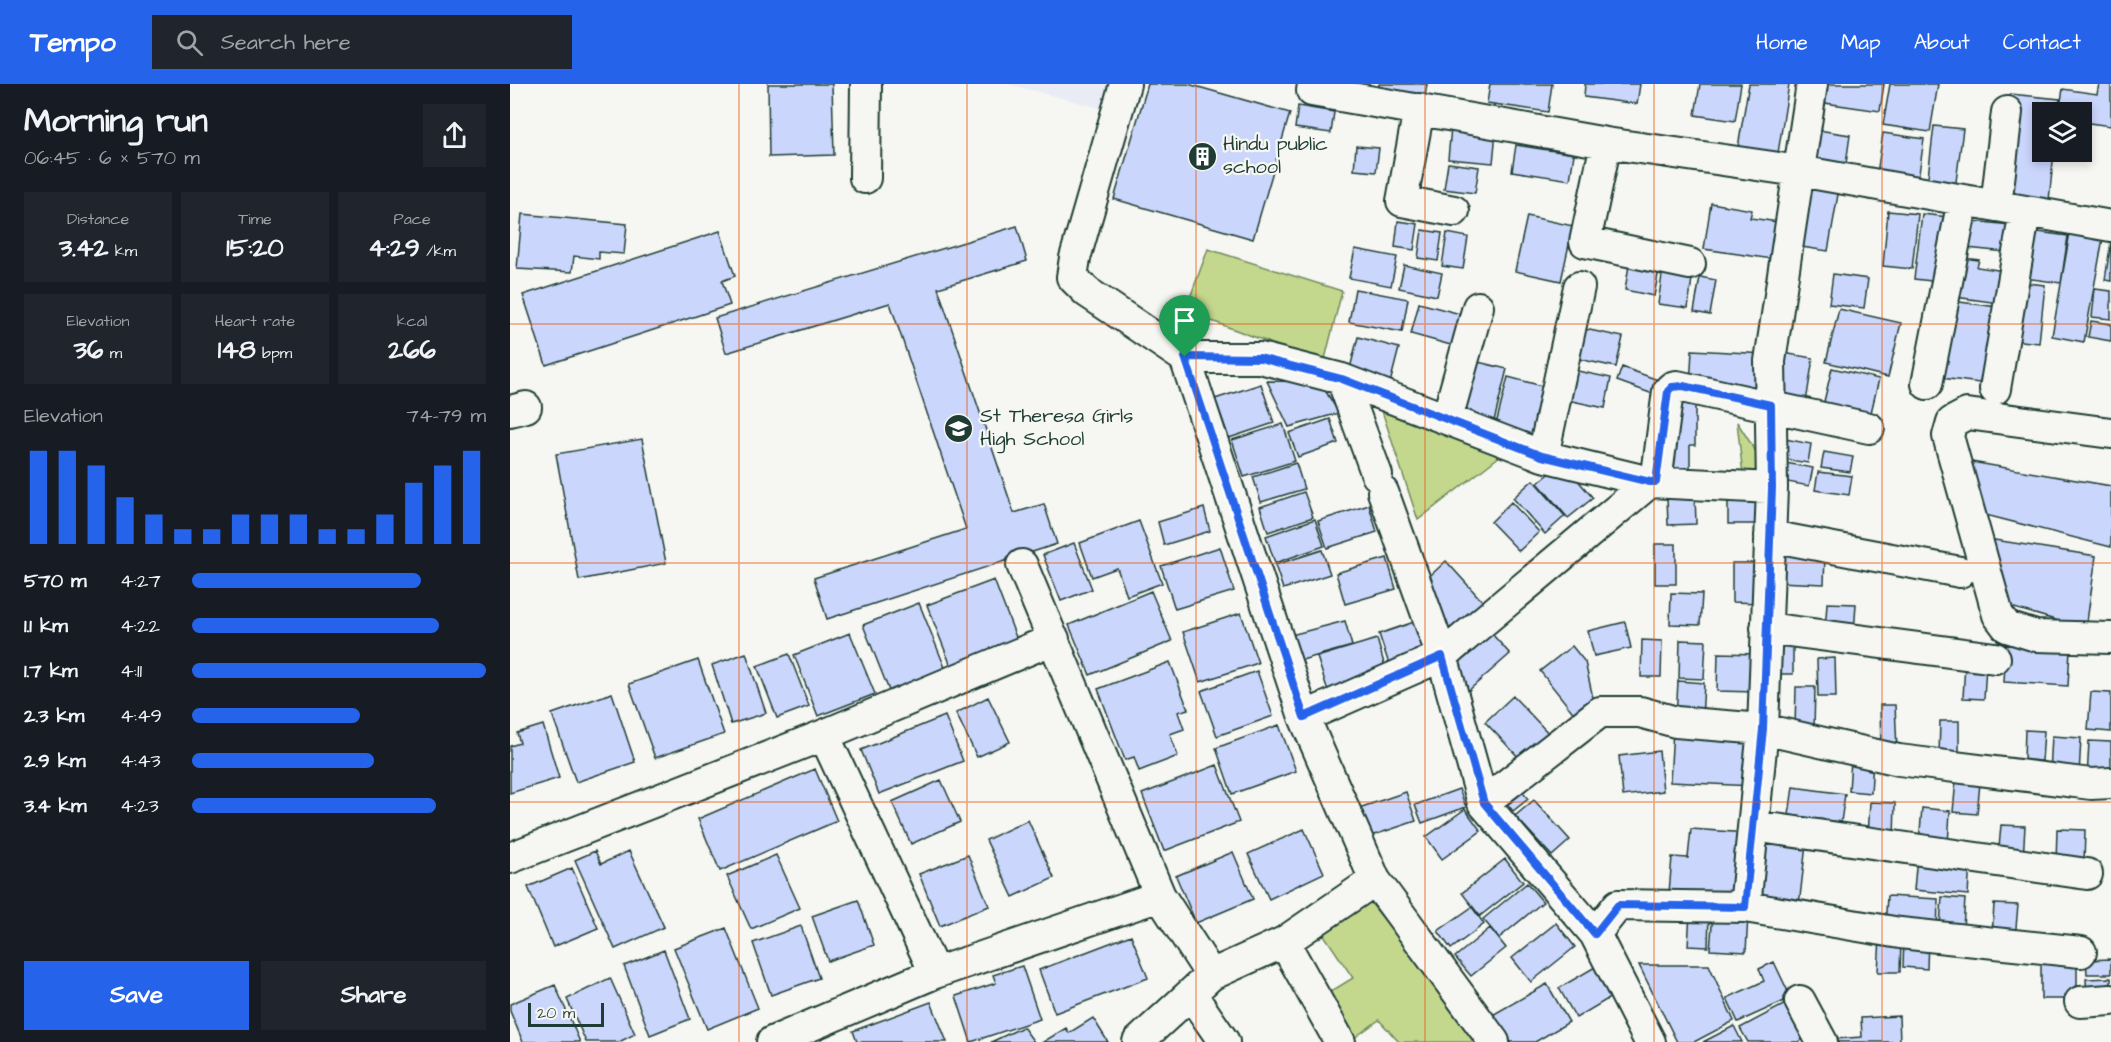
<!DOCTYPE html>
<html lang="en">
<head>
<meta charset="utf-8">
<style>
	:root { --surface:#171b24; --page:#20242c; --text:#f1f3f6; --muted:#9ea1a6; --accent:#2563eb }
	body { margin:0; font-family:"Architects Daughter",sans-serif; background:var(--page); color:var(--text); height:100vh; display:flex; flex-direction:column; font-size:22px; white-space:nowrap }
	* { box-sizing:border-box; margin:0 }
	p { font-size:20px; color:var(--muted) }
	.icon { flex:none; width:33px; height:33px; fill:none; stroke:currentColor; stroke-width:2; stroke-linecap:round; stroke-linejoin:round }
	.map { position:relative; flex:1; overflow:hidden }
	.details { display:flex; flex-direction:column; background:var(--surface); width:510px }
	.details>* { flex:none }
	.tools { position:absolute; left:1522px; top:18px; display:grid; gap:12px }
	.tools a { display:grid; place-items:center; width:60px; height:60px; border-radius:0px; background:var(--surface); box-shadow:0 3px 9px #0003; font-size:30px }
	.scale { position:absolute; left:18px; bottom:15px; width:76px; box-sizing:border-box; padding-left:6px; border:3px solid #1f3d34; border-top:0; font-size:16px; line-height:21px; white-space:nowrap; color:#1f3d34; -webkit-text-stroke:4px #f6f6f2; paint-order:stroke }
	.pin { position:absolute; display:grid; place-items:center; width:51px; height:51px; color:#fff; margin:-62px -26px; border-radius:50% 50% 50% 0; rotate:-45deg; box-shadow:0 0 6px #0007 }
	.pin .icon { rotate:45deg }
	.round { display:grid; place-items:center; flex:none; width:63px; height:63px; border-radius:0px; background:var(--page) }
	.summary { display:flex; align-items:center; justify-content:space-between; height:102px; padding:0 24px }
	h1 { font-size:33px; font-weight:700; line-height:45px }
	.stats { display:grid; grid-template-columns:repeat(3,1fr); gap:9px; height:102px; padding:6px 24px }
	.stats div { display:grid; align-content:center; border-radius:0px; background:var(--page); text-align:center }
	.stats b { font-size:26px; font-weight:700 }
	.stats small { font-size:16px; font-weight:400 }
	.stats p { font-size:16px }
	.chart { height:168px; padding:12px 24px }
	.chart p { display:flex; justify-content:space-between }
	.chart svg { width:100%; height:108px; margin-top:6px; stroke:var(--accent); stroke-width:6 }
	.action { display:flex; gap:12px; margin-top:auto; padding:12px 24px }
	.action a { flex:1; height:69px; border-radius:0px; background:var(--accent); color:#fff; font-size:24px; font-weight:700; line-height:69px; text-align:center }
	.action a+a { background:var(--page); color:var(--text) }
	ul { padding:0 24px; list-style:none; font-size:20px }
	li { display:grid; grid-template-columns:96px 72px 1fr; align-items:center; height:45px }
	li i { height:15px; border-radius:8px; background:var(--accent) }
	header { display:flex; align-items:center; gap:36px; box-sizing:border-box; height:84px; padding:0 30px; background:var(--accent); color:#fff }
	header strong { font-size:28px }
	nav { display:flex; gap:33px; margin-inline-start:auto; font-size:21px }
	.search { width:420px; height:54px; background:var(--page); display:flex; align-items:center; gap:15px; box-sizing:border-box; padding:0 21px; border-radius:0px; color:var(--muted); font-size:22px }
	main { display:flex; flex:1; min-height:0 }
	.map>svg:first-child { display:block }
	.built { fill:#e9ecf5 }
	.green { fill:#c3d88d; stroke:#718a60; stroke-width:1.5 }
	.building { fill:#cbd6fd; stroke:#1f3d34; stroke-width:1.5 }
	.lines { fill:none; stroke-linecap:round; stroke-linejoin:round }
	.minor-casing { stroke:#1f3d34; stroke-width:34 }
	.minor { stroke:#f6f6f2; stroke-width:30 }
	.route-casing { stroke:#fff; stroke-width:12 }
	.route { stroke:#2563eb; stroke-width:8 }
	.grid { fill:none; stroke:#e8590c; stroke-width:1.5; stroke-opacity:0.55 }
	.labels { text-anchor:middle; dominant-baseline:central; stroke-width:4.5; stroke-linejoin:round; paint-order:stroke }
	.poi-label { font-size:20px; fill:#1f3d34; stroke:#f6f6f2; text-anchor:start }
</style>
</head>
<body>
<header>
<strong>Tempo</strong>
<div class="search"><svg class="icon" aria-label="search" viewBox="0 0 24 24"><circle cx="10" cy="10" r="6"/><path d="M15 15l6 6"/></svg>Search here</div>
<nav><a>Home</a><a>Map</a><a>About</a><a>Contact</a></nav>
</header>
<main>
<section class="details">
<div class="summary"><div><h1>Morning run</h1><p>06:45 · 6 × 570 m</p></div><a class="round"><svg class="icon" aria-label="share" viewBox="0 0 24 24"><path d="M12 15V3M7 8l5-5 5 5M5 13v7h14v-7"/></svg></a></div>
<div class="stats">
<div><p>Distance</p><b>3.42<small> km</small></b></div>
<div><p>Time</p><b>15:20</b></div>
<div><p>Pace</p><b>4:29<small> /km</small></b></div>
</div>
<div class="stats">
<div><p>Elevation</p><b>36<small> m</small></b></div>
<div><p>Heart rate</p><b>148<small> bpm</small></b></div>
<div><p>kcal</p><b>266</b></div>
</div>
<div class="chart"><p><span>Elevation</span>74–79 m</p>
<svg viewBox="0 0 160 44" preserveAspectRatio="none"><path d="M5 44V6M15 44V6M25 44V12M35 44V25M45 44V32M55 44V38M65 44V38M75 44V32M85 44V32M95 44V32M105 44V38M115 44V38M125 44V32M135 44V19M145 44V12M155 44V6"/></svg>
</div>
<ul>
<li><b>570 m</b>4:27<i style="width:78%"></i></li>
<li><b>1.1 km</b>4:22<i style="width:84%"></i></li>
<li><b>1.7 km</b>4:11<i style="width:100%"></i></li>
<li><b>2.3 km</b>4:49<i style="width:57%"></i></li>
<li><b>2.9 km</b>4:43<i style="width:62%"></i></li>
<li><b>3.4 km</b>4:23<i style="width:83%"></i></li>
</ul>
<div class="action"><a>Save</a><a>Share</a></div>
</section>
<div class="map">
<svg width="1601" height="958" viewBox="0 0 1601 958">
	<rect width="100%" height="100%" fill="#f6f6f2"/>
	<filter id="ink" filterUnits="userSpaceOnUse"><feTurbulence type="fractalNoise" baseFrequency=".0167" numOctaves="2"/><feDisplacementMap in="SourceGraphic" scale="12" xChannelSelector="R" yChannelSelector="G"/><feConvolveMatrix kernelMatrix="1 2 1 2 8 2 1 2 1" color-interpolation-filters="sRGB"/></filter>
	<g filter="url(#ink)">
		<path class="built" d="M498,0H601L594,25Z"/>
		<path class="green" d="M698,165L832,207L814,279L675,227Z
			M869,318L990,372L908,436Z
			M1227,338L1259,388L1233,391Z
			M855,812L974,958H889L869,936L844,954L815,911L843,894L810,845Z"/>
		<path class="building" d="M258,0H322L324,71L259,73Z
			M638,0H678L780,29L743,155L604,115Z
			M869,0H917L915,13L868,5Z
			M980,0H1042L1038,28L977,19Z
			M1075,0H1130L1127,20L1074,13Z
			M1190,0H1231L1225,37L1185,31Z
			M1239,0H1279L1268,69L1228,63Z
			M1317,0H1374L1370,27L1315,19Z
			M1380,0H1428L1420,48L1373,41Z
			M1589,0H1601V42L1572,38V28H1549L1553,5L1587,10Z
			M1500,10L1550,15L1548,28H1533V68H1544L1539,116L1490,111Z
			M788,22L824,28L821,49L785,44Z
			M1424,42L1453,45L1445,105L1417,101Z
			M941,44L986,48L983,79L938,75Z
			M1308,46L1340,51L1335,87L1303,83Z
			M1373,49L1414,55L1408,96L1367,90Z
			M1006,61L1064,70L1060,96L1002,87Z
			M846,62L869,64L866,88L844,86Z
			M938,79L969,83L965,109L934,105Z
			M1295,100L1329,105L1318,167L1285,162Z
			M1201,119L1242,126L1240,134L1275,139L1269,176L1194,165Z
			M1378,127L1408,130L1402,185L1373,182Z
			M12,130L117,140L114,170L89,168V175L64,172L62,188L7,185Z
			M1412,130L1438,133L1431,198L1404,195Z
			M1017,132L1063,142L1051,197L1005,187Z
			M1453,136L1510,142L1506,169L1447,163Z
			M888,137L908,140L904,166L885,163Z
			M507,142L517,177L428,204L504,429L534,420L547,460L317,535L304,494L456,445L380,219L216,269L205,234Z
			M912,146L932,149L928,177L908,174Z
			M1514,146L1558,152L1551,199L1507,193Z
			M210,147L225,192L212,197L220,221L36,281L13,211Z
			M1560,148L1593,154L1574,258L1542,252Z
			M937,149L958,153L953,185L932,182Z
			M1601,157V197L1595,196Z
			M845,165L887,173L881,202L839,194Z
			M1444,173L1469,176L1467,183L1501,188L1496,220L1438,212Z
			M1120,175L1150,180L1144,212L1115,206Z
			M894,181L932,189L927,212L889,204Z
			M1153,184L1183,187L1178,224L1148,220Z
			M1323,190L1358,195L1354,224L1319,220Z
			M1190,193L1206,196L1200,231L1184,228Z
			M1509,198L1535,201L1529,259L1503,256Z
			M845,205L898,215L892,248L839,238Z
			M1585,205L1601,207V235L1582,233Z
			M1434,216L1495,224L1485,301L1424,293Z
			M909,219L958,232L948,263L901,250Z
			M1329,225L1391,239L1378,293L1316,278Z
			M1581,237L1601,240V257L1578,253Z
			M1070,244L1113,253L1106,283L1064,274Z
			M848,253L889,264L879,303L838,292Z
			M1182,266L1256,270L1254,307L1180,303Z
			M1273,269L1303,274L1296,318L1266,314Z
			M960,276L997,285L984,337L947,328Z
			M1112,283L1148,296L1143,310L1107,297Z
			M1322,284L1369,295L1359,337L1312,326Z
			M1063,286L1101,294L1095,324L1057,316Z
			M998,293L1040,304L1024,363L983,352Z
			M757,297L810,298L829,329L779,343Z
			M751,300L764,339L719,354L705,315Z
			M1160,311H1185V361H1180V388H1160Z
			M820,335L828,359L788,373L779,349Z
			M773,340L785,377L734,393L722,356Z
			M1270,354L1301,360L1298,379L1267,374Z
			M132,355L156,479L69,496L46,370Z
			M1314,368L1343,373L1340,388L1311,384Z
			M1456,377L1601,402V463L1464,428Z
			M1270,378L1303,384L1299,402L1267,396Z
			M786,379L794,405L751,418L743,393Z
			M1053,379L1083,414L1058,434L1028,399Z
			M1308,388L1342,392L1339,411L1305,406Z
			M1023,396L1055,432L1035,450L1003,414Z
			M794,408L803,433L758,448L750,423Z
			M1185,411L1186,440L1158,441L1157,412Z
			M1218,412H1251V440H1218Z
			M1001,418L1029,448L1009,467L981,438Z
			M859,421L867,448L817,464L808,437Z
			M694,424L700,447L654,461L648,438Z
			M805,435L814,462L765,479L756,452Z
			M629,437L652,499L617,512L607,484L582,493L570,459Z
			M1478,455L1586,472L1576,545L1501,523Z
			M564,459L582,505L551,517L533,471Z
			M1145,460H1166V500H1145Z
			M710,463L724,507L665,525L651,482Z
			M812,466L820,490L773,505L765,481Z
			M1269,469L1315,471L1314,500L1267,498Z
			M877,474L886,505L835,520L826,489Z
			M936,477L974,519L936,552L920,534L931,525L910,501Z
			M1222,479H1250V519L1222,518Z
			M484,496L509,561L443,587L417,521Z
			M641,507L662,557L580,591L559,541Z
			M1161,509L1192,510L1190,541L1160,540Z
			M409,519L436,586L380,609L353,541Z
			M1317,519L1346,520L1344,550L1315,549Z
			M731,529L748,579L690,598L673,548Z
			M835,537L842,562L788,577L781,551Z
			M907,537L918,570L880,583L869,550Z
			M1115,538L1121,564L1084,572L1078,547Z
			M340,549L365,610L308,632L284,571Z
			M982,550L1000,570L958,607L940,587Z
			M1262,552H1283V590H1263Z
			M867,555L877,590L818,607L807,573Z
			M1132,556L1152,557L1151,593H1131Z
			M1170,556L1196,557L1194,595L1169,594Z
			M1496,561L1560,565L1558,602L1494,598Z
			M1062,562L1075,578L1083,614L1065,631L1030,587Z
			M236,569L256,629L221,640L202,581Z
			M1208,569L1247,570L1246,608L1207,607Z
			M279,570L299,622L267,634L247,582Z
			M1325,574L1326,613H1308L1307,575Z
			M188,576L214,650L145,674L119,600Z
			M660,578L678,625L668,628L674,645L660,650L668,672L629,687L624,673L615,676L588,605Z
			M1455,579L1476,580L1474,615L1453,614Z
			M747,587L763,632L707,652L691,607Z
			M1168,597L1194,599L1192,636L1166,634Z
			M1286,603H1305L1304,645H1285Z
			M1581,608L1601,609V648L1578,646Z
			M102,609L125,678L66,698L42,630Z
			M1003,612L1042,653L1014,679L975,638Z
			M478,613L500,658L467,673L446,629Z
			M1370,621H1385L1387,666H1371Z
			M435,632L453,677L369,710L351,666Z
			M1430,637H1449V673L1429,672Z
			M33,641L49,694L0,709V662L10,659L7,649Z
			M769,641L786,687L722,710L706,664Z
			M1163,645L1246,649L1243,702L1160,698Z
			M1515,646L1534,647L1532,677L1514,676Z
			M1542,652L1571,654L1569,691L1540,689Z
			M1579,657L1601,658V696L1577,695Z
			M1149,667L1153,707L1113,712L1109,672Z
			M1341,675L1363,677L1361,709L1339,707Z
			M707,681L729,738L654,767L632,710Z
			M305,685L327,737L210,787L188,735Z
			M431,696L450,738L401,760L382,718Z
			M1446,696L1470,699L1467,730L1443,728Z
			M1008,702L1018,715L1003,727L993,715Z
			M1283,703L1335,710L1331,738L1279,731Z
			M949,705L956,723L912,739L905,721Z
			M896,708L906,737L855,754L846,725Z
			M1024,716L1060,756L1042,772L1005,732Z
			M1360,718L1385,719L1384,754L1358,752Z
			M1412,724L1440,727L1438,761L1409,759Z
			M955,725L971,747L932,775L916,753Z
			M518,736L544,794L503,813L476,756Z
			M1491,741L1515,742L1513,777L1488,775Z
			M794,745L814,789L759,815L738,770Z
			M1181,745L1237,749L1232,815L1159,809L1162,773L1178,774Z
			M1547,745L1575,746L1574,780L1546,779Z
			M1247,747L1297,752L1289,822L1240,817Z
			M85,767L91,780L119,767L154,843L105,865L65,776Z
			M723,768L743,815L686,839L666,792Z
			M266,771L290,824L241,845L217,792Z
			M458,771L479,822L430,842L409,790Z
			M1407,772L1460,777L1458,811L1404,806Z
			M995,775L1013,798L970,832L952,809Z
			M62,784L88,844L43,863L18,803Z
			M1017,799L1033,818L989,854L973,835Z
			M1377,812L1428,815L1427,849L1375,846Z
			M1432,813L1455,815L1453,844L1430,842Z
			M348,816L364,861L318,877L302,832Z
			M1484,820L1508,821L1505,855L1482,853Z
			M962,823L974,840L941,865L928,847Z
			M1180,829L1199,830L1198,863L1178,862Z
			M1203,829L1238,831L1236,868L1200,866Z
			M1046,839L1065,863L1021,898L1002,874Z
			M291,842L309,894L261,911L243,859Z
			M216,844L248,924L197,945L164,864Z
			M980,844L996,864L961,892L945,873Z
			M621,851L638,894L545,929L529,886Z
			M1394,852L1418,853L1417,885L1393,883Z
			M1370,853L1391,855L1390,888H1368Z
			M154,866L180,935L140,951L114,882Z
			M1567,872V915H1531V873Z
			M1601,875V890H1577L1576,876Z
			M1264,878L1281,914L1228,938L1217,914L1254,897L1249,885Z
			M1129,881H1199L1224,937L1184,958H1167Z
			M512,882L530,935L461,958L446,912L486,899L483,891Z
			M1085,883L1103,912L1066,934L1049,904Z
			M100,894L125,950L109,958H76L57,915Z
			M1601,894V915L1577,916L1576,895Z
			M1037,900L1059,938L1025,958H994L979,933Z
			M45,901L70,958H13L0,927V920Z
			M1283,916L1301,951L1288,958H1238L1230,944Z
			M421,918L437,958H347L343,947Z
			M1389,932L1390,958H1324V955L1352,953L1351,934Z
			M583,934L598,958H533L556,944L559,949Z
			M1224,942L1232,958H1193Z
			M513,943L524,958H481Z"/>
		<g class="lines">
			<defs>
				<path id="minor" d="M615,0L565,174L562,193L577,208L675,274H750L832,295L1033,372L1140,398L1262,404
					M803,0L802,7L1096,59L1289,87L1601,142
					M909,25L892,117L944,127
					M1096,59L1075,158L1180,180
					M355,94L356,0
					M1486,122L1497,28
					M675,274L794,633L865,796L984,958
					M832,295L867,391
					M1417,300L1453,116
					M1485,305L1515,127
					M0,327L16,323
					M937,335L968,223
					M1601,349L1457,330L1442,338L1438,352L1488,531L1497,543L1526,552L1601,554
					M1033,372L1069,203
					M1146,398L1158,307L1162,303L1167,302L1359,344
					M873,408L932,572L973,719L1085,850L1140,958
					M1260,452L1450,488
					M512,481L650,812L701,891
					M1256,544L1485,574
					M794,633L932,572L1140,398
					M314,651L425,889
					M973,719L1090,628H1130L1166,638L1253,645L1389,676L1581,700L1601,699
					M1244,742L1577,790
					M0,774L314,651L544,555
					M1235,823L1253,645L1262,404L1260,277L1302,0
					M1085,850L1108,821L1235,823L1390,849L1571,868
					M774,858L830,958
					M681,910L714,958
					M1290,917L1312,958
					M1570,918L1601,916
					M262,958L425,889L650,812
					M628,958L701,891L774,858L865,796"/>
			</defs>
			<use href="#minor" class="minor-casing"/>
			<use href="#minor" class="minor"/>
		</g>
	</g>
	<g class="lines" filter="url(#ink)">
		<defs>
			<path id="route" d="M675,273L750,274L832,295L1032,372L1140,398H1146L1158,307L1162,303L1173,302L1261,321L1262,404L1253,645L1235,823L1108,821L1085,850L974,719L932,572L794,633Z"/>
		</defs>
		<use href="#route" class="route-casing"/>
		<use href="#route" class="route"/>
	</g>
	<path class="grid" d="M229,0V958M457,0V958M686,0V958M915,0V958M1144,0V958M1372,0V958M0,240H1601M0,479H1601M0,718H1601"/>
	<defs>
		<symbol id="building-disc" viewBox="-11 -11 22 22"><circle r="9.5" fill="#1f3d34" stroke="#f6f6f2"/><path d="M-4-6H4V6H1V3H-1V6H-4ZM-2.5-4.3h1.7v1.8h-1.7ZM.8-4.3h1.7v1.8H.8ZM-2.5-1h1.7V.8h-1.7ZM.8-1h1.7V.8H.8Z" fill="#fff"/></symbol>
		<symbol id="school-disc" viewBox="-11 -11 22 22"><circle r="9.5" fill="#1f3d34" stroke="#f6f6f2"/><path d="M0-5L7-2L0 1L-7-2ZM-4 1L0 2.5L4 1V4Q0 6-4 4Z" fill="#fff"/></symbol>
	</defs>
	<g fill-rule="evenodd">
		<use href="#building-disc" x="676" y="56" width="33" height="33"/>
		<use href="#school-disc" x="432" y="328" width="33" height="33"/>
	</g>
	<g class="labels">
		<g class="poi-label">
			<text x="713" y="60">Hindu public<tspan x="713" dy="23">school</tspan></text>
			<text x="470" y="332">St Theresa Girls<tspan x="470" dy="23">High School</tspan></text>
		</g>
	</g>
</svg>
<div class="tools">
<a><svg class="icon" aria-label="layers" viewBox="0 0 24 24"><path d="M12 4l9 5-9 5-9-5zM3 14l9 5 9-5"/></svg></a>
</div>
<div class="scale">20 m</div>
<div class="pin" style="left:675px;top:273px;background:#1e9e55"><svg class="icon" aria-label="arrive" viewBox="0 0 24 24"><path d="M6 21V4h12l-3 4 3 4H6"/></svg></div>
</div>
</main>
</body>
</html>
